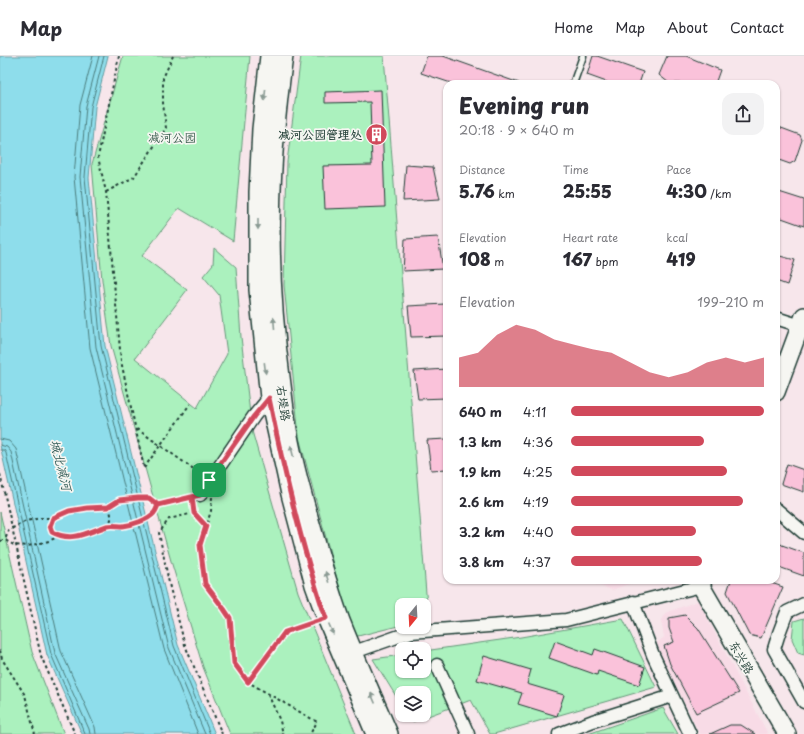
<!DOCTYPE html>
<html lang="en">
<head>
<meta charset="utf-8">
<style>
	:root { --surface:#fff; --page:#f2f2f3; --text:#2b2b33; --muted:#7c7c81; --line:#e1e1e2; --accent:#d1495b }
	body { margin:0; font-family:"Playpen Sans","LXGW WenKai TC",sans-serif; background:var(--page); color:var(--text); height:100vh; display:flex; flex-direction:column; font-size:15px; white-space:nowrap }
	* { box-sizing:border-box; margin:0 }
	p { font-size:13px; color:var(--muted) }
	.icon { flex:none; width:22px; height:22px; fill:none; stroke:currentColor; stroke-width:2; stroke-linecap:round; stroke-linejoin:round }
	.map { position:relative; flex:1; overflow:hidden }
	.panel { position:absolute; left:443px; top:24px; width:337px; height:504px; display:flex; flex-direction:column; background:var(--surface); border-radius:12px; box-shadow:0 1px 3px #0004 }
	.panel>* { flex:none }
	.needle { width:26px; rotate:198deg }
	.buttons { position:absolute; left:395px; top:542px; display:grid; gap:8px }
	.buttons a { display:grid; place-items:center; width:36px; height:36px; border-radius:8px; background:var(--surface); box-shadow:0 1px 3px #0004; font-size:20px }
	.pin { position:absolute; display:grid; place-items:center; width:34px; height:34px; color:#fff; margin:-17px; border-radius:8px; box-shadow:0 2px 6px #0006 }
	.round { display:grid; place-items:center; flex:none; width:42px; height:42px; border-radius:12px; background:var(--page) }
	.head { display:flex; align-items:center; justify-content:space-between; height:68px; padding:0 16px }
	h1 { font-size:22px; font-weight:800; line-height:30px }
	.stats { display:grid; grid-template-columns:repeat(3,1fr); gap:6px; height:68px; padding:4px 16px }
	.stats div { display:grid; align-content:center }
	.stats b { font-size:17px; font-weight:800 }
	.stats small { font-size:11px; font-weight:400 }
	.stats p { font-size:11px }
	.chart { height:112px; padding:8px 16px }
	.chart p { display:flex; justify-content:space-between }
	.chart svg { width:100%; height:72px; margin-top:4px; fill:var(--accent); opacity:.7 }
	ul { padding:0 16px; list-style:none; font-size:13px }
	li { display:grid; grid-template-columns:64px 48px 1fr; align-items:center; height:30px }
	li i { height:10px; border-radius:5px; background:var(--accent) }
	header { display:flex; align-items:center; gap:24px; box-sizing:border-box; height:56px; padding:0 20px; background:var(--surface); border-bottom:1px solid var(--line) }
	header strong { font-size:19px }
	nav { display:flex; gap:22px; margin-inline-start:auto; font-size:14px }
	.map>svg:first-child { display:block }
	.built { fill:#f8dbe6 }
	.green { fill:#abf1be; stroke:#659779 }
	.water { fill:#8eddeb; stroke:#629da2 }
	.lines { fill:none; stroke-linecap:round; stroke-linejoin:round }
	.shore { stroke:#4b7d7d; stroke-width:1 }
	.building { fill:#fac2da; stroke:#1f3d34 }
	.lane-casing { stroke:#1f3d34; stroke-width:9 }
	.street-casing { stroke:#1f3d34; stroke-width:15 }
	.secondary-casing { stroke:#1f3d34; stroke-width:20 }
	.path { stroke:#1f3d34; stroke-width:2; stroke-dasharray:3 3; stroke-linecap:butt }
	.lane { stroke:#f6f6f2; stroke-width:6 }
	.street { stroke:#f6f6f2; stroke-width:12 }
	.secondary { stroke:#f6f6f2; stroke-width:17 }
	.path-bridge { stroke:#1f3d34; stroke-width:2; stroke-dasharray:3 3; stroke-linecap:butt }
	.oneway { fill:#8a9a93 }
	.route-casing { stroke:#fff; stroke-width:8 }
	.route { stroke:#d1495b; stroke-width:5 }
	.labels { text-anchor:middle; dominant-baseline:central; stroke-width:3.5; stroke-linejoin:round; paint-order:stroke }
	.poi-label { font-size:12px; font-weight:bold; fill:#1f3d34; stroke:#f6f6f2; text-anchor:end }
	.park-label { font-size:12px; fill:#345849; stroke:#f6f6f2 }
	.street-label { font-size:12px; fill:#1f3d34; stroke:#f6f6f2 }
	.water-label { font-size:13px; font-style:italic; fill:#355d59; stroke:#f6f6f2 }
</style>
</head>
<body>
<header>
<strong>Map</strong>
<nav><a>Home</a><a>Map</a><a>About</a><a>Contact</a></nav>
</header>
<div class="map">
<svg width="804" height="678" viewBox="0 0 804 678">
	<rect width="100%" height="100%" fill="#f7e6eb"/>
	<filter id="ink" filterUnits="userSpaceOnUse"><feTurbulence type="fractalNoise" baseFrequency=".025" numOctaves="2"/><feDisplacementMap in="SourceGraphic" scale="8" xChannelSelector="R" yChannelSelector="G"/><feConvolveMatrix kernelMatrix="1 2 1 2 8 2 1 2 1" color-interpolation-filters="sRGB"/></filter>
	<g filter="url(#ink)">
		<path class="built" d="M595,524H640L612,534L595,528Z
			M698,545L768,678H700L656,588L664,581L661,565L665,557Z"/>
		<path class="green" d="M123,0H250L233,185L179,152L142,200L187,234L135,302L197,352L227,298L219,239L203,220L213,208L214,192L236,211L241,281L252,375L298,536L356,678H230L203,611L171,505L111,290L102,224L92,108Z
			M301,0H384L428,563L424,564V549H402V569L354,581L342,542L299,381L284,229L287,106Z
			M0,456L32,596L64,678H0Z
			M804,562V599L798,597L792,583L794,565Z
			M623,563L656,631L494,678H490L471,644L412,666L407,659H424V637H402V650L373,603L402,599V615H424V595L521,581Z
			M663,652L678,678H588Z"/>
		<path class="water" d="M0,0H108L95,51L89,122L105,290L178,589L215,678H82L47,599L0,389Z"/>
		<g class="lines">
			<path class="shore" d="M93,0L80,49L74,121L90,292L164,593L198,678
				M99,0L86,50L80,121L96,291L169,592L205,678
				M104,0L91,51L85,121L101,290L174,590L210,678
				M0,383L9,385L16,393L61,595L95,671L96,678
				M0,389L7,391L11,396L55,597L89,673L90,678
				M0,394H4L6,397L51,598L85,678"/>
		</g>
		<path class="building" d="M427,0H443L519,27V28H454L421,17Z
			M593,0H597L643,16L639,28H612L587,19Z
			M667,0H686L720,14L715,28L669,27L659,19Z
			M381,34L385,151L325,153L323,110L372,109L370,46L325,47V36Z
			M776,70L800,79L802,84L795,105L790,108L776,103Z
			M406,109L433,111L440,143L403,145Z
			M779,136L804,144V170L776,160V143Z
			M438,181L443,213L403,215L405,183Z
			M776,199L795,204L787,229L776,225Z
			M445,248L447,280L411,281L408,250Z
			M447,313V342L418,343L414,315Z
			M447,383V413L431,414L427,384Z
			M787,408L804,414V436L781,428Z
			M776,484L782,489L804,497V520L776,510Z
			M731,524H762L783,531L761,582L749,579L727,536Z
			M685,559L698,572L739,637L696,657L670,608L664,590L674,586L669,572V562Z
			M555,585L593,599L595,593L645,611L639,629L598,615L597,619L549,602Z
			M484,600L531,614L527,628L564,639L557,660L518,648L522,637L477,624Z
			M730,669H741L755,678H710Z"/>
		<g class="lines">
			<defs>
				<path id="lane" d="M573,28L583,0"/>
				<path id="street" d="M776,262L804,271
					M200,439L254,360L269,342
					M776,453L804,477
					M633,546L653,599L690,678
					M804,548L787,556L779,577L774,593L804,646
					M354,596L411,576L566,564L701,530
					M437,609L468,678
					M559,678L593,665L672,640"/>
				<path id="secondary" d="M269,0L261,73L258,136V234L269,342L290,438L314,529L326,562L375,678
					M284,0C269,110 266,211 281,321C284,344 286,367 291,390C298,424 308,458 318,492C325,516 332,541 341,565C356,603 373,640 389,678
					M776,336L804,260
					M703,524L701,530L787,678"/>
			</defs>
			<use href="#lane" class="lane-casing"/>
			<use href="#street" class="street-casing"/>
			<use href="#secondary" class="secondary-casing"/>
			<path class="path" d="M119,0L98,101L106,136L121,305L144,412
				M106,136L134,121L166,72L163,47V22L173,0
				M137,373L202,419
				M144,412L190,348
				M0,418L41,600L75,678
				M212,441L211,455L200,489L205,528L224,553L230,561L235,607L248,626L317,666L310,678
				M192,446L194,457L206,470
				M108,451C112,458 112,462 109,470
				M194,457L169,463L159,477L170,532L185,589L222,678
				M53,462L50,470L52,476L59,480
				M0,485L5,484
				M0,594L2,603L25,639L35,678
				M248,626L285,576L314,565
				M268,638L280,665L283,678"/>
			<use href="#lane" class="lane"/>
			<use href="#street" class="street"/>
			<use href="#secondary" class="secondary"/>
			<path class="path-bridge" d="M158,449L154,457L144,464L124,470H109L93,476L71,481L59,480L49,485L28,490L14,489L5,484L9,474L26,465L41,462H53L69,455L87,452L108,451L119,444L138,442H149L158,449L200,439"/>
		</g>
		<defs><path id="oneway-solid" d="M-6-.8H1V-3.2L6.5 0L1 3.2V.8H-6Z"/></defs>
		<g class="oneway">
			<use href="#oneway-solid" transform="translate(265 39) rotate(96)"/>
			<use href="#oneway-solid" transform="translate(258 168) rotate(90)"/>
			<use href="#oneway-solid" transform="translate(274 267) rotate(-95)"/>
			<use href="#oneway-solid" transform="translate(265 312) rotate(83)"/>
			<use href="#oneway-solid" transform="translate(292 395) rotate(-104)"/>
			<use href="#oneway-solid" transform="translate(327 521) rotate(-107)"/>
			<use href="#oneway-solid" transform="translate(331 573) rotate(67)"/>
			<use href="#oneway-solid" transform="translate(373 642) rotate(-113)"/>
		</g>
	</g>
	<g class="lines" filter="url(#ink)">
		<defs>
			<path id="route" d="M209,424L200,439L158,449C157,451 156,455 154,457C148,464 132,469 123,470C118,470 112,469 107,470C88,476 72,487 52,476L50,470L53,462L69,455L87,452L108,451L119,444L138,442H149L158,449L192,441L194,457L206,470L200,489L205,528L224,553L230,562L234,607L248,626L285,576L326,562C301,490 284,416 269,342L254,360L209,424"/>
		</defs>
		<use href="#route" class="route-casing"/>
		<use href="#route" class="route"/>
	</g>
	<defs>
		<symbol id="building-disc" viewBox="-11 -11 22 22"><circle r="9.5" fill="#d1495b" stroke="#f6f6f2"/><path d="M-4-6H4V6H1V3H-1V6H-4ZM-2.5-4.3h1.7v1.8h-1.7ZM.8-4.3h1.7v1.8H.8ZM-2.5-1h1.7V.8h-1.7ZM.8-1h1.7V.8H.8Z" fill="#fff"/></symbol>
	</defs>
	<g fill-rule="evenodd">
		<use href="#building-disc" x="364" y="66" width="25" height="25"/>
	</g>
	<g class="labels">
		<g class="poi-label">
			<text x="362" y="78">减河公园管理处</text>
		</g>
		<g class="park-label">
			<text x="172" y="81">减河公园</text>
		</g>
		<g class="street-label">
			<text transform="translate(284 347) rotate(82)">右堤路</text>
			<text transform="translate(742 601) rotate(60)">东兴路</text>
		</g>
		<g class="water-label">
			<text transform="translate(62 409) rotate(76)">城北减河</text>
		</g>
	</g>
</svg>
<div class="buttons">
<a><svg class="needle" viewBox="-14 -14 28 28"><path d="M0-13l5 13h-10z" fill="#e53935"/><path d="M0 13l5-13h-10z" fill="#7c7c81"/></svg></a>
<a><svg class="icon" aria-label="locate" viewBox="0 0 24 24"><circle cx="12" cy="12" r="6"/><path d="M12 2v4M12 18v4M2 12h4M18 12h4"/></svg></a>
<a><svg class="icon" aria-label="layers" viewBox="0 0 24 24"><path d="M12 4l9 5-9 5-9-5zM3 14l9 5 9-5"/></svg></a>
</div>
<div class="pin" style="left:209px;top:424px;background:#1e9e55"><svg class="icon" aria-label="arrive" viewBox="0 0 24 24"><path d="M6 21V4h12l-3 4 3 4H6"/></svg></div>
<section class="panel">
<div class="head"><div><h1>Evening run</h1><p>20:18 · 9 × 640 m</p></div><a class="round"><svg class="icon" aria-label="share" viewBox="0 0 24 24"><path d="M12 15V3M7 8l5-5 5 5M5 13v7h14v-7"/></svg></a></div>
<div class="stats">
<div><p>Distance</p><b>5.76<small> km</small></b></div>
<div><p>Time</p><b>25:55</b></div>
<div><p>Pace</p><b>4:30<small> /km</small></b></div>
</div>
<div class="stats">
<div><p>Elevation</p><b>108<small> m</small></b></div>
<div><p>Heart rate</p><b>167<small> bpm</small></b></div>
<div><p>kcal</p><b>419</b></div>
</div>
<div class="chart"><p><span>Elevation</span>199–210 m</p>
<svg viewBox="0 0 160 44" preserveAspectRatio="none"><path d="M0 44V26L10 23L20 12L30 6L40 9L50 15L60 18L70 21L80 23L90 29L100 35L110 38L120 35L130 29L140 26L150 29L160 26V44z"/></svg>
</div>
<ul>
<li><b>640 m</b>4:11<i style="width:100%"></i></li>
<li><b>1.3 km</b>4:36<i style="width:69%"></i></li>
<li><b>1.9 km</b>4:25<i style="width:81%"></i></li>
<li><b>2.6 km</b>4:19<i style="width:89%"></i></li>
<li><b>3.2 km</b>4:40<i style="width:65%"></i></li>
<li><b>3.8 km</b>4:37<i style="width:68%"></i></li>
</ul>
</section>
</div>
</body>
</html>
